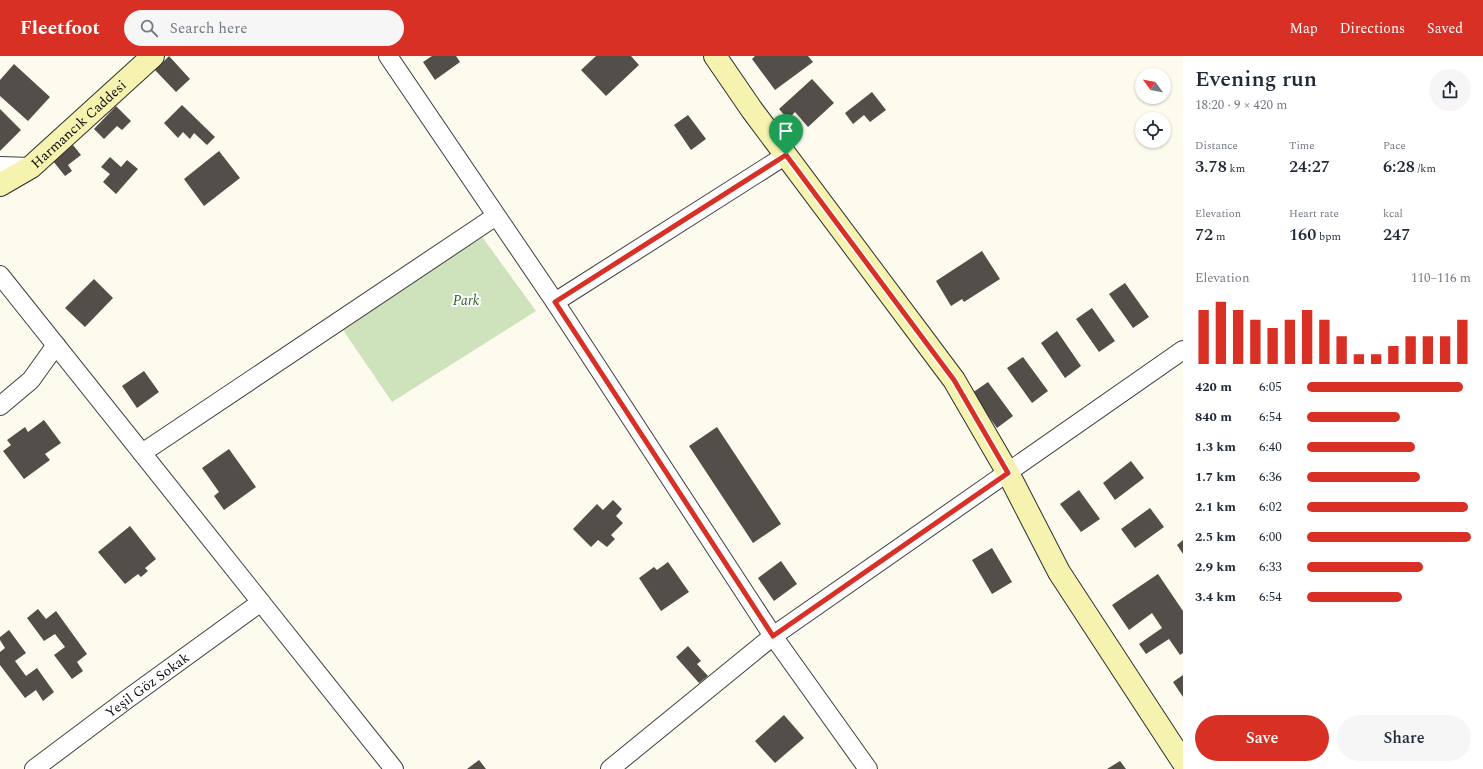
<!DOCTYPE html>
<html lang="en">
<head>
<meta charset="utf-8">
<style>
	:root { --surface:#fff; --page:#f6f6f7; --text:#1f2937; --muted:#747a83; --accent:#d93025 }
	body { margin:0; font-family:Spectral,serif; background:var(--page); color:var(--text); height:100vh; display:flex; flex-direction:column; font-size:15px; white-space:nowrap }
	* { box-sizing:border-box; margin:0 }
	p { font-size:13px; color:var(--muted) }
	.icon { flex:none; width:22px; height:22px; fill:none; stroke:currentColor; stroke-width:2; stroke-linecap:round; stroke-linejoin:round }
	.map { position:relative; flex:1; overflow:hidden }
	.sheet { display:flex; flex-direction:column; background:var(--surface); width:300px }
	.sheet>* { flex:none }
	.needle { width:26px; rotate:302deg }
	.controls { position:absolute; left:1135px; top:12px; display:grid; gap:8px }
	.controls a { display:grid; place-items:center; width:36px; height:36px; border-radius:50%; background:var(--surface); box-shadow:0 1px 3px #0004; font-size:20px }
	.pin { position:absolute; display:grid; place-items:center; width:34px; height:34px; color:#fff; margin:-41px -17px; border-radius:50% 50% 50% 0; rotate:-45deg; box-shadow:0 0 4px #0007 }
	.pin .icon { rotate:45deg }
	.round { display:grid; place-items:center; flex:none; width:42px; height:42px; border-radius:21px; background:var(--page) }
	.summary { display:flex; align-items:center; justify-content:space-between; height:68px; padding:0 12px }
	h1 { font-size:22px; font-weight:600; line-height:30px }
	.metrics { display:grid; grid-template-columns:repeat(3,1fr); gap:6px; height:68px; padding:4px 12px }
	.metrics div { display:grid; align-content:center }
	.metrics b { font-size:17px; font-weight:600 }
	.metrics small { font-size:11px; font-weight:400 }
	.metrics p { font-size:11px }
	.chart { height:112px; padding:8px 12px }
	.chart p { display:flex; justify-content:space-between }
	.chart svg { width:100%; height:72px; margin-top:4px; stroke:var(--accent); stroke-width:6 }
	.primary-button { display:flex; gap:8px; margin-top:auto; padding:8px 12px }
	.primary-button a { flex:1; height:46px; border-radius:24px; background:var(--accent); color:#fff; font-size:16px; font-weight:600; line-height:46px; text-align:center }
	.primary-button a+a { background:var(--page); color:var(--text) }
	ul { padding:0 12px; list-style:none; font-size:13px }
	li { display:grid; grid-template-columns:64px 48px 1fr; align-items:center; height:30px }
	li i { height:10px; border-radius:5px; background:var(--accent) }
	header { display:flex; align-items:center; gap:24px; box-sizing:border-box; height:56px; padding:0 20px; background:var(--accent); color:#fff }
	header strong { font-size:19px }
	nav { display:flex; gap:22px; margin-inline-start:auto; font-size:14px }
	.search { width:280px; height:36px; background:var(--page); display:flex; align-items:center; gap:10px; box-sizing:border-box; padding:0 14px; border-radius:22px; color:var(--muted); font-size:15px }
	main { display:flex; flex:1; min-height:0 }
	.map>svg:first-child { display:block }
	.green { fill:#cee3bb }
	.building { fill:#534e4a }
	.lines { fill:none; stroke-linecap:round; stroke-linejoin:round }
	.street-casing { stroke:#3f3f3f; stroke-width:20 }
	.secondary-casing { stroke:#2e2e2e; stroke-width:24 }
	.street { stroke:#fff; stroke-width:18 }
	.secondary { stroke:#f6f2b0; stroke-width:22 }
	.route-casing { stroke:#fff; stroke-width:8 }
	.route { stroke:#d93025; stroke-width:5 }
	.labels { text-anchor:middle; dominant-baseline:central; stroke-width:4; stroke-linejoin:round; paint-order:stroke }
	.street-label { font-size:14px; fill:#0c0c0c; stroke:#fff }
	.park-label { font-size:14px; font-style:italic; fill:#2d5c24; stroke:#fff }
</style>
</head>
<body>
<header>
<strong>Fleetfoot</strong>
<div class="search"><svg class="icon" aria-label="search" viewBox="0 0 24 24"><circle cx="10" cy="10" r="6"/><path d="M15 15l6 6"/></svg>Search here</div>
<nav><a>Map</a><a>Directions</a><a>Saved</a></nav>
</header>
<main>
<div class="map">
<svg width="1183" height="713" viewBox="0 0 1183 713">
	<rect width="100%" height="100%" fill="#fdfbed"/>
	<path class="green" d="M480,178L536,255L392,346L343,274Z"/>
	<path class="building" d="M169,0L190,23L176,36L155,14Z
		M432,0H456L460,6L435,24L423,6Z
		M596,0H631L639,9L606,40L581,14Z
		M755,0H808L813,6L775,34L752,3Z
		M14,8L50,41L28,65L0,40V24Z
		M812,23L834,47L808,71L795,56L788,63L779,53Z
		M872,36L886,54L870,66L864,59L853,68L845,57Z
		M182,49L215,81L207,89L194,77L190,83L183,76L178,82L164,67Z
		M116,50L131,65L122,74L117,70L104,83L94,73Z
		M0,53L21,74L0,95Z
		M688,59L706,83L691,94L674,69Z
		M73,89L81,99L68,109L72,115L65,120L53,105Z
		M219,95L240,122L204,150L184,123Z
		M110,101L121,111L127,104L138,113L116,138L103,126L110,118L101,111Z
		M982,195L1000,223L964,246L962,243L951,250L936,225Z
		M94,223L113,242L85,271L65,252Z
		M1125,227L1149,261L1133,272L1109,238Z
		M1092,252L1115,285L1099,296L1076,263Z
		M1057,275L1081,310L1065,322L1041,287Z
		M1023,301L1048,335L1032,347L1007,312Z
		M144,315L159,336L137,352L122,330Z
		M988,326L1013,360L997,372L972,337Z
		M44,364L61,387L45,398L50,404L24,423L3,395L11,389L7,384L25,371L28,376Z
		M717,371L781,468L753,487L689,390Z
		M229,393L256,431L224,454L214,440L219,436L202,412Z
		M1131,405L1144,422L1115,444L1103,427Z
		M1079,434L1100,463L1081,476L1060,448Z
		M613,444L622,453L616,460L623,467L611,479L615,483L607,491L598,484L591,491L573,473L597,448L603,454Z
		M1150,452L1164,471L1135,492L1121,473Z
		M130,470L156,503L145,512L148,515L141,521L138,518L125,528L98,496Z
		M1183,484V498L1177,489Z
		M992,492L1012,526L992,538L972,504Z
		M781,505L797,528L774,545L758,522Z
		M668,506L689,536L661,555L639,522L654,511L657,514Z
		M1158,518L1183,555V597L1180,599L1169,583L1146,598L1139,588L1162,572L1152,557L1129,574L1112,549Z
		M38,553L46,563L56,555L87,598L77,606L83,615L72,623L54,599L65,591L55,578L44,585L27,562Z
		M9,574L26,597L15,605L26,620L37,612L54,636L43,645L36,634L25,642L0,609V596L5,592L0,584V581Z
		M688,590L701,605L697,608L708,620L699,627L676,601Z
		M1183,619V641L1173,626Z
		M784,659L804,682L775,707L755,685Z
		M479,704L486,713H467Z
		M1120,705L1126,713H1107Z"/>
	<g class="lines">
		<defs>
			<g id="street">
				<path d="M388,0L555,246L773,580L868,713"/>
				<path d="M0,110L31,111"/>
				<path d="M0,219L394,713"/>
				<path d="M555,246L786,99"/>
				<path d="M0,350L31,324L56,289"/>
				<path d="M142,397L496,160"/>
				<path id="s1" d="M34,713L126,644L261,546"/>
				<path d="M610,713L773,580L1183,294"/>
			</g>
			<g id="secondary">
				<path d="M715,0L752,54L954,324L1008,417L1059,516L1183,706"/>
				<path id="s2" d="M0,129L31,111L153,0"/>
			</g>
		</defs>
		<use href="#street" class="street-casing"/>
		<use href="#secondary" class="secondary-casing"/>
		<use href="#street" class="street"/>
		<use href="#secondary" class="secondary"/>
	</g>
	<g class="lines">
		<defs>
			<path id="route" d="M786,99L954,324L1008,417L773,580L555,246Z"/>
		</defs>
		<use href="#route" class="route-casing"/>
		<use href="#route" class="route"/>
	</g>
	<g class="labels">
		<g class="street-label">
			<text stroke="none"><textPath href="#s2" startOffset="100">Harmancık Caddesi</textPath></text>
			<text stroke="none"><textPath href="#s1" startOffset="141">Yeşil Göz Sokak</textPath></text>
		</g>
		<g class="park-label">
			<text x="466" y="244">Park</text>
		</g>
	</g>
</svg>
<div class="controls">
<a><svg class="needle" viewBox="-14 -14 28 28"><path d="M0-13l5 13h-10z" fill="#e53935"/><path d="M0 13l5-13h-10z" fill="#747a83"/></svg></a>
<a><svg class="icon" aria-label="locate" viewBox="0 0 24 24"><circle cx="12" cy="12" r="6"/><path d="M12 2v4M12 18v4M2 12h4M18 12h4"/></svg></a>
</div>
<div class="pin" style="left:786px;top:99px;background:#1e9e55"><svg class="icon" aria-label="arrive" viewBox="0 0 24 24"><path d="M6 21V4h12l-3 4 3 4H6"/></svg></div>
</div>
<section class="sheet">
<div class="summary"><div><h1>Evening run</h1><p>18:20 · 9 × 420 m</p></div><a class="round"><svg class="icon" aria-label="share" viewBox="0 0 24 24"><path d="M12 15V3M7 8l5-5 5 5M5 13v7h14v-7"/></svg></a></div>
<div class="metrics">
<div><p>Distance</p><b>3.78<small> km</small></b></div>
<div><p>Time</p><b>24:27</b></div>
<div><p>Pace</p><b>6:28<small> /km</small></b></div>
</div>
<div class="metrics">
<div><p>Elevation</p><b>72<small> m</small></b></div>
<div><p>Heart rate</p><b>160<small> bpm</small></b></div>
<div><p>kcal</p><b>247</b></div>
</div>
<div class="chart"><p><span>Elevation</span>110–116 m</p>
<svg viewBox="0 0 160 44" preserveAspectRatio="none"><path d="M5 44V11M15 44V6M25 44V11M35 44V17M45 44V22M55 44V17M65 44V11M75 44V17M85 44V27M95 44V38M105 44V38M115 44V33M125 44V27M135 44V27M145 44V27M155 44V17"/></svg>
</div>
<ul>
<li><b>420 m</b>6:05<i style="width:95%"></i></li>
<li><b>840 m</b>6:54<i style="width:57%"></i></li>
<li><b>1.3 km</b>6:40<i style="width:66%"></i></li>
<li><b>1.7 km</b>6:36<i style="width:69%"></i></li>
<li><b>2.1 km</b>6:02<i style="width:98%"></i></li>
<li><b>2.5 km</b>6:00<i style="width:100%"></i></li>
<li><b>2.9 km</b>6:33<i style="width:71%"></i></li>
<li><b>3.4 km</b>6:54<i style="width:58%"></i></li>
</ul>
<div class="primary-button"><a>Save</a><a>Share</a></div>
</section>
</main>
</body>
</html>
